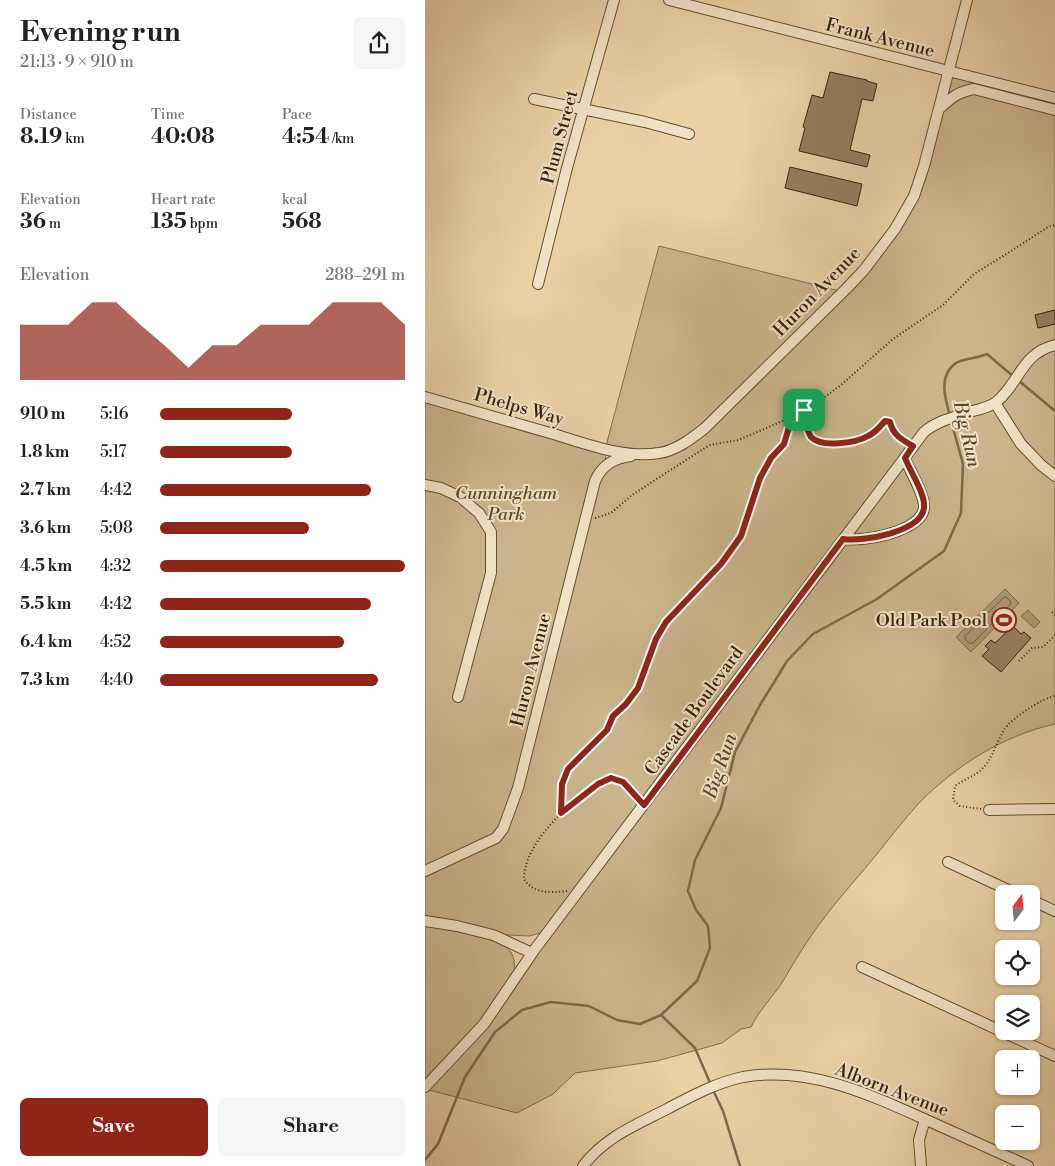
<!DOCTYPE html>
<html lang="en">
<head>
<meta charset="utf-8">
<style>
	:root { --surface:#fff; --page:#f6f6f6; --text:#222; --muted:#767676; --accent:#8f2418 }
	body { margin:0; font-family:"Libre Bodoni",serif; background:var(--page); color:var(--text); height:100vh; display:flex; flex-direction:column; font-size:19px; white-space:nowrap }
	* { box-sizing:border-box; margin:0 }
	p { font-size:16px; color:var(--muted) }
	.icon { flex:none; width:28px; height:28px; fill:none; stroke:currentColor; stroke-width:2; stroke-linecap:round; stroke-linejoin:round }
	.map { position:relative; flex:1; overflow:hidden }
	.panel { display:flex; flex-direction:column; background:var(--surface); width:425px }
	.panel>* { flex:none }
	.needle { width:32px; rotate:16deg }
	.controls { position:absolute; left:570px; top:885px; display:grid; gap:10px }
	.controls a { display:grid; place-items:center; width:45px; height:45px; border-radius:8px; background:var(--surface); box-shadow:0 1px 4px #0004; font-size:25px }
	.pin { position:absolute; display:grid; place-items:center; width:42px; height:42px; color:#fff; margin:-21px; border-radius:10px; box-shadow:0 2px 8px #0006 }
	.round { display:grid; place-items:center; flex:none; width:52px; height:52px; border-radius:8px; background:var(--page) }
	.overview { display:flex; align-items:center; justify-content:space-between; height:85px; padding:0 20px }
	h1 { font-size:28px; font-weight:700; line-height:38px }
	.stats { display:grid; grid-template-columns:repeat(3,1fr); gap:8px; height:85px; padding:5px 20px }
	.stats div { display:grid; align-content:center }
	.stats b { font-size:21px; font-weight:700 }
	.stats small { font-size:14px; font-weight:400 }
	.stats p { font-size:14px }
	.chart { height:140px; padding:10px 20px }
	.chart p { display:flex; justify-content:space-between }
	.chart svg { width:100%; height:90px; margin-top:5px; fill:var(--accent); opacity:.7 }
	.primary-button { display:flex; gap:10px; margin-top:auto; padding:10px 20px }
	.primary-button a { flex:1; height:58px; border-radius:8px; background:var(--accent); color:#fff; font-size:20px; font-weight:700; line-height:58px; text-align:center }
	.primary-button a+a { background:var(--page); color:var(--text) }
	ul { padding:0 20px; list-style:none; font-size:16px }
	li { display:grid; grid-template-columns:80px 60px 1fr; align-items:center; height:38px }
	li i { height:12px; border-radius:6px; background:var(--accent) }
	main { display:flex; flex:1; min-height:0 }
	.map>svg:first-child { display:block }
	.green { fill:#cab58c; stroke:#806e4e; fill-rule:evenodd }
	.water { fill:#ab9873; stroke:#7c6a4b }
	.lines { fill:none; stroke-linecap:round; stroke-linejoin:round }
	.shore { stroke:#705f41; stroke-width:1 }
	.stream { stroke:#7c6a4b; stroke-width:2.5 }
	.building { fill:#937f5e; stroke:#36260f }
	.minor-casing { stroke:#625135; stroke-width:12 }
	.path { stroke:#36260f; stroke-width:2; stroke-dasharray:1 2.5; stroke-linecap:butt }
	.minor { stroke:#f0e2c5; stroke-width:10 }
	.route-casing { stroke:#fff; stroke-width:10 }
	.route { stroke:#8f2418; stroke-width:6 }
	.labels { text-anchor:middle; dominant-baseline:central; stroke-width:4; stroke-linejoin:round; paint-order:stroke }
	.street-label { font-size:18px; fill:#36260f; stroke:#f0e2c5 }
	.park-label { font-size:18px; font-style:italic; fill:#5b4a2e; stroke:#f0e2c5 }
	.poi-label { font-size:18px; fill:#36260f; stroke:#f0e2c5; text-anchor:end }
	.water-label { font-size:19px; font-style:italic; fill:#59482d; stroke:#f0e2c5 }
</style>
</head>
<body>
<main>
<section class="panel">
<div class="overview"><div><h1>Evening run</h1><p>21:13 · 9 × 910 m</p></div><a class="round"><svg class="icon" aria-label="share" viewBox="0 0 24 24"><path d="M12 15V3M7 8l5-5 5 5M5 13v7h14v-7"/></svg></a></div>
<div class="stats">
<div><p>Distance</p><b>8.19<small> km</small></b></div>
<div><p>Time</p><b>40:08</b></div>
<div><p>Pace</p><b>4:54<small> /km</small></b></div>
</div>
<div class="stats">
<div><p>Elevation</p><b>36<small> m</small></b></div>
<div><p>Heart rate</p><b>135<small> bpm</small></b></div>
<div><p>kcal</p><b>568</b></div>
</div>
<div class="chart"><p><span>Elevation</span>288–291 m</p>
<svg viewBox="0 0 160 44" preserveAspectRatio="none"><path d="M0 44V17L10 17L20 17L30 6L40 6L50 17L60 27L70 38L80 27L90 27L100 17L110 17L120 17L130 6L140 6L150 6L160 17V44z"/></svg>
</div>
<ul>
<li><b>910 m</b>5:16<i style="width:54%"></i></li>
<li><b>1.8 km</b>5:17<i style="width:54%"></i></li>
<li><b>2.7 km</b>4:42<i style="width:86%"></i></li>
<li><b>3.6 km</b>5:08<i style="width:61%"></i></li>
<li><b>4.5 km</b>4:32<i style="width:100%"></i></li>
<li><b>5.5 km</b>4:42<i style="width:86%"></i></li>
<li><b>6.4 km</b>4:52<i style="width:75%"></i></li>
<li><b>7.3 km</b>4:40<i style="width:89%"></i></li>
</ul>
<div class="primary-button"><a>Save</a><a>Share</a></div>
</section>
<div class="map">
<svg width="630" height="1166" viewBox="0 0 630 1166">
	<rect width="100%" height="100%" fill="#e8d2a6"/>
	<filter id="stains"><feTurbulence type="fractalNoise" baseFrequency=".004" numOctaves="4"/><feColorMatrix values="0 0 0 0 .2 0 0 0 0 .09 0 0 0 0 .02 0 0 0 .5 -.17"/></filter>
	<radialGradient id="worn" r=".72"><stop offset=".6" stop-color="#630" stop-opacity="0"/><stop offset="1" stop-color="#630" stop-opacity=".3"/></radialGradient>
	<path class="green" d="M523,72L630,98V724C577,736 532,765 494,803C478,821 463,840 448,859C427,884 405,908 386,936C376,950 367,966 358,981C348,997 334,1010 326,1027L316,1029L297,1043L232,1061L150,1073L128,1094L92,1113L0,1089V397L181,453L180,464L193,458L181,446L234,246L419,292L489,196ZM42,928L82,935L104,936L123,931L88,980C89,974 90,966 89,960C83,939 61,933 42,928Z"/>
	<path class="water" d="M580,589L594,603L546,652L531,637Z
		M603,610L615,622L609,628L596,616Z"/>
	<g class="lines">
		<path class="shore" d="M581,597L586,602L585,605L548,643H544L540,639V636L578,598Z"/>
		<path class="stream" d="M593,380L630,411
			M525,416C520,399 513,375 531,363C537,359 553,358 562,354L589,377
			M236,1015L270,1048L286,1085
			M288,1090L298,1111L315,1166
			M0,1160L13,1144L40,1077L70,1032L97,1010L126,1002L164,1006L192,1020L215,1024L236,1015L272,981L285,948L283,926L271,910L263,891L270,860L296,808L310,752L335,705L362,661L388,634L452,599L519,551L536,513L538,464L526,421"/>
	</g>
	<path class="building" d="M405,72L442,80V81L452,84L448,101L437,99L425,150L445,155L442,167L374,151L380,128L378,127L387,95L398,98Z
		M365,167L437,184L432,206L360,188Z
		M630,310V324L613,328L610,315Z
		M588,626L596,634L599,632L606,638L576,672L557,656L564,649L560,646L566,640L570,643Z"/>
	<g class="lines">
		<defs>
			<path id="minor" d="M244,0L630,98
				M109,99L220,122L264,134
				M515,108C527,97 533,92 549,89L630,110
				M113,284L142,168L189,0
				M0,397C42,409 84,421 125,433C160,443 198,459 234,453C251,451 267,438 280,428L421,289L439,270L470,229L489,196L499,166L542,0
				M570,403L596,444L616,465L630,476
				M0,485L16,488L35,497L54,513L66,532V573L33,697
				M419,539C438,542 496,532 499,508C500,495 485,471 480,459
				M564,810L630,809
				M523,862L592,894
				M0,871L71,838L78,829L93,788L170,481C177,465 189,458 206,456
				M606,900L630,911
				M0,921L32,926L68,935L107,953
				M437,967L630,1056
				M0,1087L59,1024L110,949L499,432C513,420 531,417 548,411C556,409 564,407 570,403C594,385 596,353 630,345
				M158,1166C180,1137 211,1125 242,1109C267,1096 290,1083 318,1077C385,1065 448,1096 506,1122C539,1137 571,1151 603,1166
				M496,1166L494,1140L500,1119"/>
		</defs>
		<use href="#minor" class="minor-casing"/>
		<path class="path" d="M379,411C381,419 381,431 386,437C396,448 431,443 443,436C450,432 455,427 460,421L465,422C467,432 472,436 480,441
			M170,518L186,513L207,495L275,451L285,445L313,440L330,433L369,416L393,402L416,385L468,339L518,305L549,274L583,253L623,227L630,225
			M627,612L630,615
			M594,661L607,648L618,647L630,635
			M556,809L535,806L528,800L530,786C539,779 551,776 559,767C568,756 572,742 579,730C585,719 619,697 630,696
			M136,813L137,784L143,769L182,730L189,716L213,688L231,639L241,622L296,564L316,536L335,478L345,459L359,444L367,418
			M142,891C127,893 108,894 99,879C99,840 153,793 186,778L198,782L212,797"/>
		<use href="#minor" class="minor"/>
	</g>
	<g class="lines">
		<defs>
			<path id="route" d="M379,410C381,418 381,430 386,437C396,448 431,443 443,436C450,433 455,427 460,421L465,422C468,435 477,440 488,446L480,458C485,471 501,495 499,508C496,532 438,542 418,539L219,805L198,782L186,778L173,784L136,813L137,784L143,769L182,730L188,716L201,704L213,688L231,639L241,622L296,564L316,536L335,478L346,458L359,444L367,417Z"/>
		</defs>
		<use href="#route" class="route-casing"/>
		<use href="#route" class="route"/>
	</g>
	<defs>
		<symbol id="stadium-ring" viewBox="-11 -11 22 22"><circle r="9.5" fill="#f0e2c5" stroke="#8f2418" stroke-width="1.5"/><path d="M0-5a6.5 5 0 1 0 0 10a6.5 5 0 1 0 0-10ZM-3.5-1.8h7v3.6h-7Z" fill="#8f2418"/></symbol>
	</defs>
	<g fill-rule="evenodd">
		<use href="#stadium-ring" x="565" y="606" width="28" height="28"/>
	</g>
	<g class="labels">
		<g class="street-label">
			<text transform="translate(455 38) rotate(14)">Frank Avenue</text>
			<text transform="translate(135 137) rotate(-75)">Plum Street</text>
			<text transform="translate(392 292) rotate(-46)">Huron Avenue</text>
			<text transform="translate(94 407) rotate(16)">Phelps Way</text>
			<text transform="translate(106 670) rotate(-76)">Huron Avenue</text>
			<text transform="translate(269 711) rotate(-54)">Cascade Boulevard</text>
			<text transform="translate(467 1090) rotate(21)">Alborn Avenue</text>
		</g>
		<g class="park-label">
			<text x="81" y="493">Cunningham<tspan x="81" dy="21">Park</tspan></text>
		</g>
		<g class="poi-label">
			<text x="562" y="620">Old Park Pool</text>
		</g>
		<g class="water-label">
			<text transform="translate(542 434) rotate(77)">Big Run</text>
			<text transform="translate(295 766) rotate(-71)">Big Run</text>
		</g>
	</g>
	<rect width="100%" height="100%" filter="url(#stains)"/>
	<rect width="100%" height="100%" fill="url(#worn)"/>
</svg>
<div class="controls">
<a><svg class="needle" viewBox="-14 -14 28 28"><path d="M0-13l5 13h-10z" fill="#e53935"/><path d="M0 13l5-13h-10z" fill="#767676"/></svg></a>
<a><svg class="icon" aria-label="locate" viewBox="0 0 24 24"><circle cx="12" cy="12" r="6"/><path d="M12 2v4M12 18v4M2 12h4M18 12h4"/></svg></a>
<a><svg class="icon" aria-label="layers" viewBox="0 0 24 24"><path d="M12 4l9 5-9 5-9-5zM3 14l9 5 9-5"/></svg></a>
<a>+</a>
<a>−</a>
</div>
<div class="pin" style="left:379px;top:410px;background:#1e9e55"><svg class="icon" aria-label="arrive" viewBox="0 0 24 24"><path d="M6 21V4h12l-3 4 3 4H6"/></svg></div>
</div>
</main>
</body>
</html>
